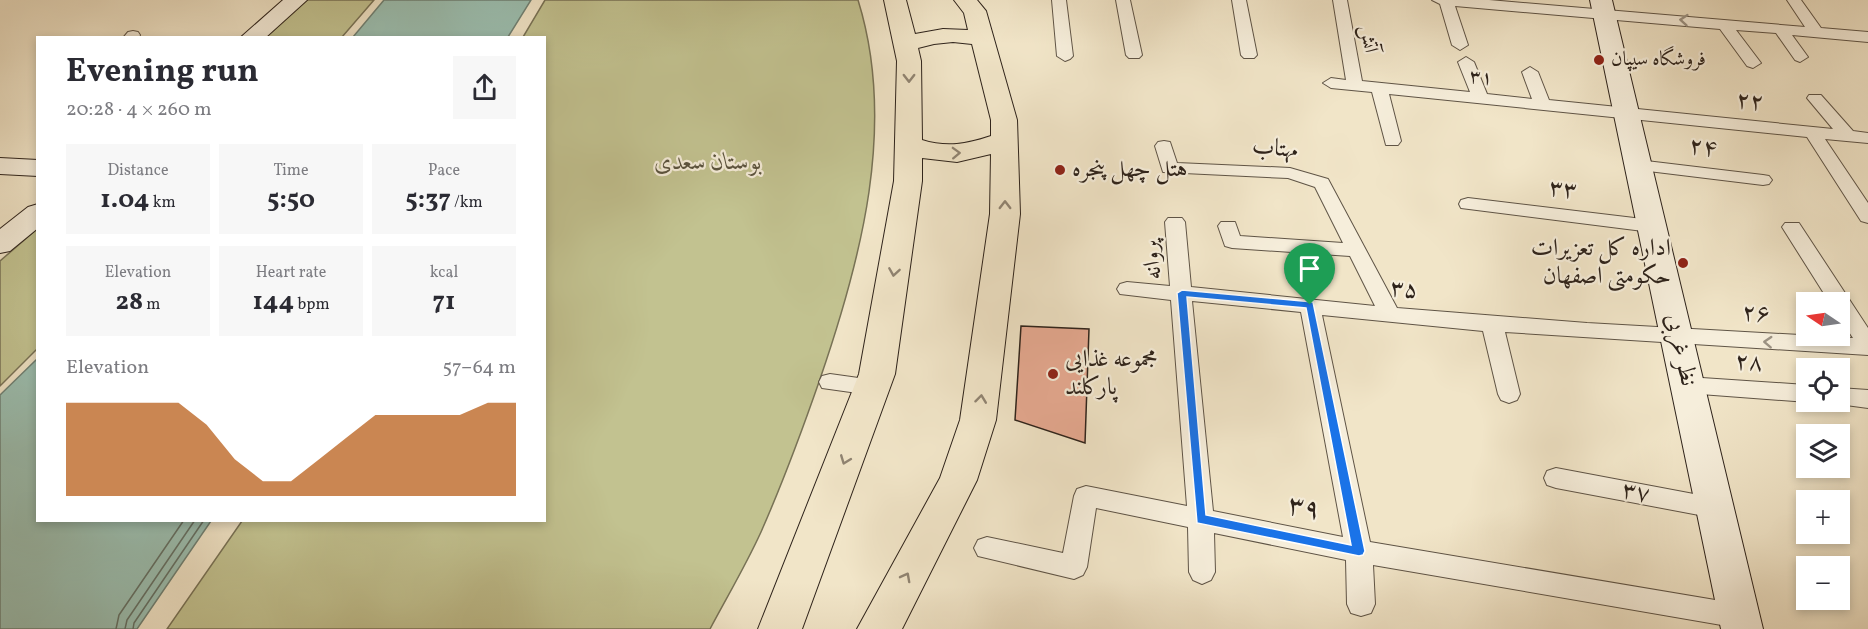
<!DOCTYPE html>
<html lang="en">
<head>
<meta charset="utf-8">
<style>
	:root { --surface:#fff; --page:#f7f7f7; --text:#2b2b33; --muted:#7c7c81; --accent:#b45309 }
	body { margin:0; font-family:Vollkorn,Amiri,serif; background:var(--page); color:var(--text); height:100vh; display:flex; flex-direction:column; font-size:22px; white-space:nowrap }
	* { box-sizing:border-box; margin:0 }
	p { font-size:20px; color:var(--muted) }
	.icon { flex:none; width:33px; height:33px; fill:none; stroke:currentColor; stroke-width:2; stroke-linecap:round; stroke-linejoin:round }
	.map { position:relative; flex:1; overflow:hidden }
	.panel { position:absolute; left:36px; top:36px; width:510px; height:486px; display:flex; flex-direction:column; background:var(--surface); border-radius:0px; box-shadow:0 3px 9px #0003 }
	.panel>* { flex:none }
	.needle { width:39px; rotate:283deg }
	.fabs { position:absolute; left:1796px; top:292px; display:grid; gap:12px }
	.fabs a { display:grid; place-items:center; width:54px; height:54px; border-radius:0px; background:var(--surface); box-shadow:0 3px 9px #0003; font-size:30px }
	.pin { position:absolute; display:grid; place-items:center; width:51px; height:51px; color:#fff; margin:-62px -26px; border-radius:50% 50% 50% 0; rotate:-45deg; box-shadow:0 0 6px #0007 }
	.pin .icon { rotate:45deg }
	.round { display:grid; place-items:center; flex:none; width:63px; height:63px; border-radius:0px; background:var(--page) }
	.headline { display:flex; align-items:center; justify-content:space-between; height:102px; padding:0 30px }
	h1 { font-size:33px; font-weight:700; line-height:45px }
	.stats { display:grid; grid-template-columns:repeat(3,1fr); gap:9px; height:102px; padding:6px 30px }
	.stats div { display:grid; align-content:center; border-radius:0px; background:var(--page); text-align:center }
	.stats b { font-size:26px; font-weight:700 }
	.stats small { font-size:16px; font-weight:400 }
	.stats p { font-size:16px }
	.chart { height:168px; padding:12px 30px }
	.chart p { display:flex; justify-content:space-between }
	.chart svg { width:100%; height:108px; margin-top:6px; fill:var(--accent); opacity:.7 }
	.map>svg:first-child { display:block }
	.green { fill:#c2c290; stroke:#787256; stroke-width:1.5 }
	.water { fill:#9bbfb1; stroke:#6f8175; stroke-width:1.5 }
	.lines { fill:none; stroke-linecap:round; stroke-linejoin:round }
	.shore { stroke:#647166; stroke-width:1.5 }
	.building { fill:#e7aa92; stroke:#2e231b; stroke-width:1.5 }
	.street-casing { stroke:#5f5446; stroke-width:2 }
	.secondary-casing { stroke:#2e231b; stroke-width:2 }
	.primary-casing { stroke:#2e231b; stroke-width:2 }
	.street { fill:#f6eedb; fill-rule:evenodd }
	.secondary { fill:#f6eedb; fill-rule:evenodd }
	.primary { fill:#f1e5c8; fill-rule:evenodd }
	.oneway { stroke:#9c9385 }
	.oneway2 { stroke:#908472 }
	.route { fill:#1a73e8; stroke:#fff; stroke-width:1.5; fill-rule:evenodd }
	.poi-dot { fill:#8f2418; stroke:#f6eedb; stroke-width:2 }
	.labels { text-anchor:middle; dominant-baseline:central; stroke-width:4.5; stroke-linejoin:round; paint-order:stroke }
	.far-street-label { font-size:20px; fill:#2e231b; stroke:#f6eedb }
	.far-poi-label { font-size:20px; fill:#2e231b; stroke:#f6eedb; text-anchor:start }
	.street-label { font-size:24px; fill:#2e231b; stroke:#f6eedb }
	.park-label { font-size:24px; font-style:italic; fill:#5a533e; stroke:#f6eedb }
	.poi-label { font-size:24px; fill:#2e231b; stroke:#f6eedb; text-anchor:start }
	.near-street-label { font-size:28px; fill:#2e231b; stroke:#f6eedb }
</style>
</head>
<body>
<div class="map">
<svg width="1868" height="629" viewBox="0 0 1868 629">
	<rect width="100%" height="100%" fill="#f1e5c8"/>
	<filter id="stains"><feTurbulence type="fractalNoise" baseFrequency=".00333" numOctaves="4"/><feColorMatrix values="0 0 0 0 .2 0 0 0 0 .09 0 0 0 0 .02 0 0 0 .5 -.17"/></filter>
	<radialGradient id="worn" r=".72"><stop offset=".6" stop-color="#630" stop-opacity="0"/><stop offset="1" stop-color="#630" stop-opacity=".3"/></radialGradient>
	<path class="green" d="M304,0H374L342,37L261,38Z
		M545,0H858C897,125 861,260 820,379C802,431 783,482 761,532C746,565 727,597 710,629H167L242,521L544,520V38L523,37Z
		M37,229V349L0,386V261Z"/>
	<path class="water" d="M384,0H531L508,37H353Z
		M37,359L38,520L211,521L137,629H0V395Z"/>
	<g class="lines">
		<path class="shore" d="M116,629L119,615L184,520
			M125,629L127,620L195,520
			M133,629L134,623L204,520"/>
	</g>
	<path class="building" d="M1021,326L1089,329L1085,443L1015,420Z"/>
	<g class="lines">
		<defs>
			<path id="street" d="M1052,0H1066L1073,56L1070,59L1065,61L1057,56Z
				M1116,0H1130L1142,55L1139,58H1129L1126,55Z
				M1232,0H1246L1257,55L1254,58H1244L1241,55Z
				M1333,0H1347L1362,81L1470,92L1458,62L1466,57L1474,62L1487,94L1532,99L1522,72L1530,67L1538,72L1549,100L1833,129L1807,98L1809,95H1821L1853,131L1868,133V143L1825,139L1868,203V223L1861,221L1807,137L1389,94L1401,141L1398,145H1386L1372,92L1331,88L1323,83L1331,78L1346,80Z
				M1432,0H1489L1805,27L1787,0H1801L1821,28L1868,32V42L1792,35L1808,57L1800,62L1795,60L1776,33L1736,30L1761,63L1753,68L1747,66L1720,29L1455,6L1468,45L1460,50L1452,45L1440,4Z
				M133,31L138,32L140,35L139,38H123L128,32Z
				M1164,141L1170,142L1177,163L1290,168L1328,179L1397,308L1587,323L1853,338L1839,317V303H1830L1782,227L1785,223H1799L1868,328V355L1505,332L1520,394L1517,400L1509,403L1501,400L1498,394L1483,331L1322,315L1370,542L1739,604L1749,607L1753,616L1749,625L1739,628L1373,565L1375,604L1371,613L1361,616L1351,613L1347,604L1346,560L1214,533L1215,572L1211,580L1202,584L1193,580L1189,572L1188,527L1096,508L1087,567L1083,575L1074,579L978,556L974,548L978,540L987,537L1063,553L1074,496L1077,489L1086,486L1187,506L1171,300L1120,294L1117,289L1120,284L1127,282L1170,286L1165,222L1168,218H1182L1185,222L1191,287L1375,306L1350,256L1232,248L1225,246L1218,226L1221,222H1235L1240,236L1343,243L1315,187L1288,178L1163,172L1155,146L1158,142ZM1192,301L1301,312L1343,537L1213,511Z
				M1638,160L1763,175L1769,176L1772,180L1769,184L1763,185L1632,169L1629,165L1632,161Z
				M1468,198L1651,220L1658,222L1661,226L1658,230L1651,232L1461,208L1459,204L1461,200Z
				M830,374L880,381L883,387L880,393L872,395L822,388L819,382L822,376Z
				M1687,377L1806,385L1808,402L1687,393L1679,391L1676,385L1679,379Z
				M1839,388L1868,390V408L1831,403L1839,402Z
				M1556,468L1715,498L1724,501L1728,508L1724,515L1715,518L1556,488L1547,485L1544,478L1547,471Z"/>
			<path id="secondary" d="M283,0H307L265,38H240Z
				M1590,0H1612L1763,629H1721Z
				M0,158L38,160V176L0,174Z
				M38,204V228L10,251L0,253V229L28,207Z"/>
			<path id="primary" d="M884,0H906L915,34L943,29L968,30L964,13L954,0H977L986,11L1017,120L1020,214L996,420L977,480L902,629H857L940,478L960,420L990,214L991,154L957,162L922,158V181L895,374L802,629H758L859,374L894,181L897,61ZM953,42L972,44L991,120V136C967,144 947,148 922,140L921,61L918,48L934,44Z"/>
		</defs>
		<use href="#street" class="street-casing"/>
		<use href="#secondary" class="secondary-casing"/>
		<use href="#primary" class="primary-casing"/>
		<use href="#street" class="street"/>
		<use href="#secondary" class="secondary"/>
		<use href="#primary" class="primary"/>
	</g>
	<defs><path id="oneway-chevron" d="M-2-3.5L2.5 0L-2 3.5" fill="none" stroke-width="1.6" stroke-linecap="round" stroke-linejoin="round" transform="scale(1.5)"/></defs>
	<g class="oneway">
		<use href="#oneway-chevron" transform="translate(1684 20) rotate(-175)"/>
		<use href="#oneway-chevron" transform="translate(1768 342) rotate(-177)"/>
	</g>
	<g class="oneway2">
		<use href="#oneway-chevron" transform="translate(909 78) rotate(90)"/>
		<use href="#oneway-chevron" transform="translate(956 153) rotate(-2)"/>
		<use href="#oneway-chevron" transform="translate(1005 205) rotate(-90)"/>
		<use href="#oneway-chevron" transform="translate(894 272) rotate(99)"/>
		<use href="#oneway-chevron" transform="translate(981 399) rotate(-83)"/>
		<use href="#oneway-chevron" transform="translate(845 460) rotate(111)"/>
		<use href="#oneway-chevron" transform="translate(906 577) rotate(-62)"/>
	</g>
	<path class="route" d="M1182,290L1313,302L1365,551L1363,555L1359,556L1197,523L1177,293ZM1187,297L1306,308L1351,545L1206,515Z"/>
	<g class="poi-dot">
		<circle cx="1599" cy="60" r="6"/>
		<circle cx="1060" cy="170" r="6"/>
		<circle cx="1683" cy="263" r="6"/>
		<circle cx="1053" cy="374" r="6"/>
	</g>
	<g class="labels">
		<g class="far-street-label">
			<text transform="translate(1368 39) rotate(80)">آتش</text>
			<text transform="translate(1481 78) rotate(6)">۳۱</text>
		</g>
		<g class="far-poi-label">
			<text x="1611" y="60">فروشگاه سیپان</text>
		</g>
		<g class="street-label">
			<text transform="translate(1750 102) rotate(6)">۲۲</text>
			<text transform="translate(1703 148) rotate(7)">۲۴</text>
			<text transform="translate(1275 149) rotate(6)">مهتاب</text>
			<text transform="translate(1563 190) rotate(7)">۳۳</text>
			<text transform="translate(1153 260) rotate(-96)">پروانه</text>
			<text transform="translate(1404 290) rotate(6)">۳۵</text>
			<text transform="translate(1756 314) rotate(3)">۲۶</text>
			<text transform="translate(1680 350) rotate(77)">نظر غربی</text>
			<text transform="translate(1749 363) rotate(4)">۲۸</text>
			<text transform="translate(1636 493) rotate(11)">۳۷</text>
		</g>
		<g class="park-label">
			<text x="708" y="163">بوستان سعدی</text>
		</g>
		<g class="poi-label">
			<text x="1072" y="170">هتل چهل پنجره</text>
			<text x="1671" y="249" text-anchor="end">اداره کل تعزیرات<tspan x="1671" dy="28">حکومتی اصفهان</tspan></text>
			<text x="1065" y="360">مجموعه غذایی<tspan x="1065" dy="28">پارکلند</tspan></text>
		</g>
		<g class="near-street-label">
			<text transform="translate(1304 508) rotate(11)">۳۹</text>
		</g>
	</g>
	<rect width="100%" height="100%" filter="url(#stains)"/>
	<rect width="100%" height="100%" fill="url(#worn)"/>
</svg>
<div class="fabs">
<a><svg class="needle" viewBox="-14 -14 28 28"><path d="M0-13l5 13h-10z" fill="#e53935"/><path d="M0 13l5-13h-10z" fill="#7c7c81"/></svg></a>
<a><svg class="icon" aria-label="locate" viewBox="0 0 24 24"><circle cx="12" cy="12" r="6"/><path d="M12 2v4M12 18v4M2 12h4M18 12h4"/></svg></a>
<a><svg class="icon" aria-label="layers" viewBox="0 0 24 24"><path d="M12 4l9 5-9 5-9-5zM3 14l9 5 9-5"/></svg></a>
<a>+</a>
<a>−</a>
</div>
<div class="pin" style="left:1310px;top:305px;background:#1e9e55"><svg class="icon" aria-label="arrive" viewBox="0 0 24 24"><path d="M6 21V4h12l-3 4 3 4H6"/></svg></div>
<section class="panel">
<div class="headline"><div><h1>Evening run</h1><p>20:28 · 4 × 260 m</p></div><a class="round"><svg class="icon" aria-label="share" viewBox="0 0 24 24"><path d="M12 15V3M7 8l5-5 5 5M5 13v7h14v-7"/></svg></a></div>
<div class="stats">
<div><p>Distance</p><b>1.04<small> km</small></b></div>
<div><p>Time</p><b>5:50</b></div>
<div><p>Pace</p><b>5:37<small> /km</small></b></div>
</div>
<div class="stats">
<div><p>Elevation</p><b>28<small> m</small></b></div>
<div><p>Heart rate</p><b>144<small> bpm</small></b></div>
<div><p>kcal</p><b>71</b></div>
</div>
<div class="chart"><p><span>Elevation</span>57–64 m</p>
<svg viewBox="0 0 160 44" preserveAspectRatio="none"><path d="M0 44V6L10 6L20 6L30 6L40 6L50 15L60 29L70 38L80 38L90 29L100 20L110 11L120 11L130 11L140 11L150 6L160 6V44z"/></svg>
</div>
</section>
</div>
</body>
</html>
